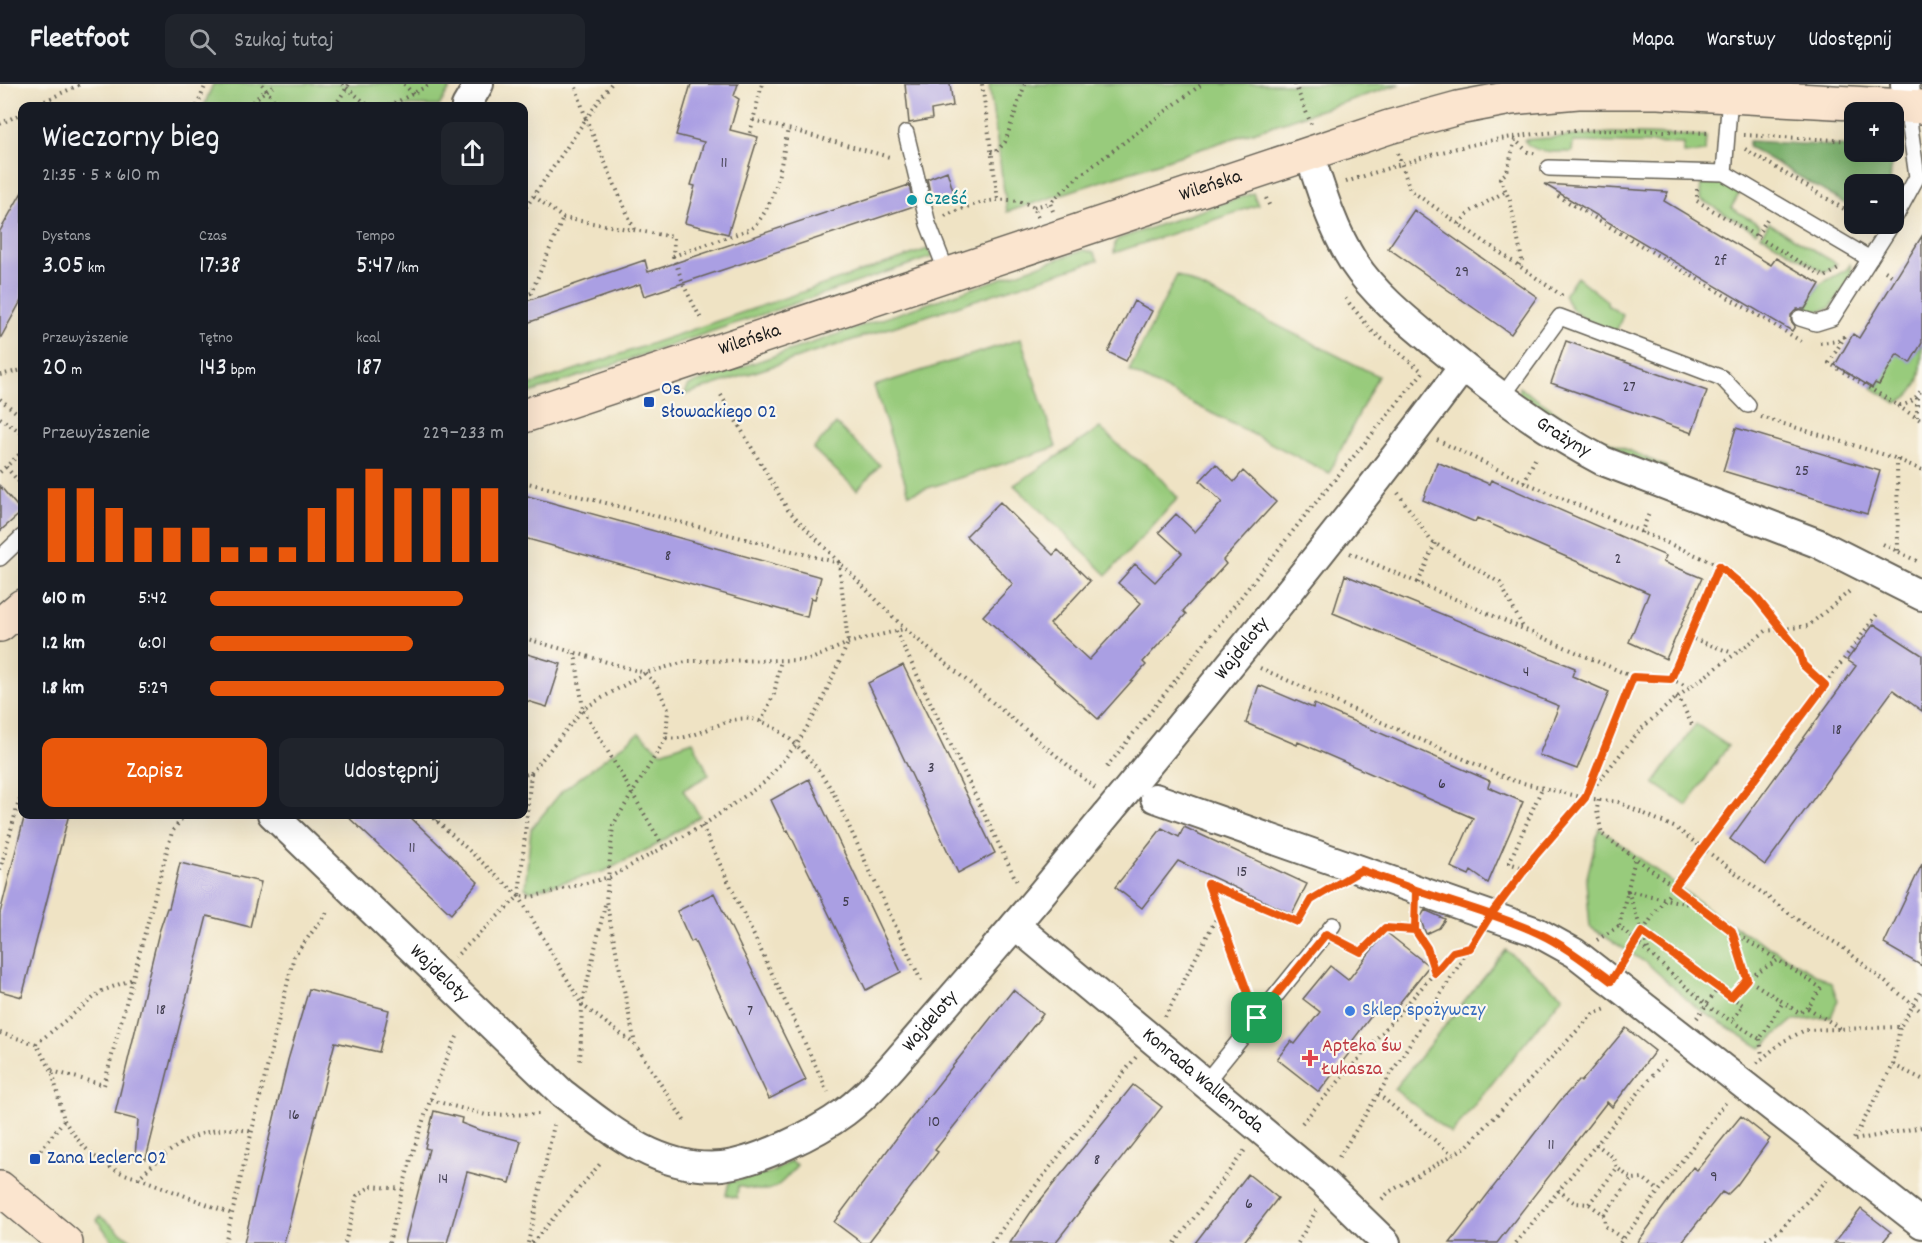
<!DOCTYPE html>
<html lang="pl">
<head>
<meta charset="utf-8">
<style>
	:root { --surface:#171b24; --page:#20242c; --text:#f1f3f6; --muted:#9ea1a6; --line:#363941; --accent:#ea580c }
	body { margin:0; font-family:Dekko,sans-serif; background:var(--page); color:var(--text); height:100vh; display:flex; flex-direction:column; font-size:22px; white-space:nowrap }
	* { box-sizing:border-box; margin:0 }
	p { font-size:20px; color:var(--muted) }
	.icon { flex:none; width:33px; height:33px; fill:none; stroke:currentColor; stroke-width:2; stroke-linecap:round; stroke-linejoin:round }
	.map { position:relative; flex:1; overflow:hidden }
	.panel { position:absolute; left:18px; top:18px; width:510px; height:717px; display:flex; flex-direction:column; background:var(--surface); border-radius:12px; box-shadow:0 6px 24px #0002 }
	.panel>* { flex:none }
	.fabs { position:absolute; left:1844px; top:18px; display:grid; gap:12px }
	.fabs a { display:grid; place-items:center; width:60px; height:60px; border-radius:12px; background:var(--surface); box-shadow:0 6px 24px #0002; font-size:30px }
	.pin { position:absolute; display:grid; place-items:center; width:51px; height:51px; color:#fff; margin:-26px; border-radius:12px; box-shadow:0 3px 9px #0006 }
	.round { display:grid; place-items:center; flex:none; width:63px; height:63px; border-radius:12px; background:var(--page) }
	.head { display:flex; align-items:center; justify-content:space-between; height:102px; padding:0 24px }
	h1 { font-size:33px; font-weight:600; line-height:45px }
	.figures { display:grid; grid-template-columns:repeat(3,1fr); gap:9px; height:102px; padding:6px 24px }
	.figures div { display:grid; align-content:center }
	.figures b { font-size:26px; font-weight:600 }
	.figures small { font-size:16px; font-weight:400 }
	.figures p { font-size:16px }
	.chart { height:168px; padding:12px 24px }
	.chart p { display:flex; justify-content:space-between }
	.chart svg { width:100%; height:108px; margin-top:6px; stroke:var(--accent); stroke-width:6 }
	.action { display:flex; gap:12px; margin-top:auto; padding:12px 24px }
	.action a { flex:1; height:69px; border-radius:12px; background:var(--accent); color:#fff; font-size:24px; font-weight:600; line-height:69px; text-align:center }
	.action a+a { background:var(--page); color:var(--text) }
	ul { padding:0 24px; list-style:none; font-size:20px }
	li { display:grid; grid-template-columns:96px 72px 1fr; align-items:center; height:45px }
	li i { height:15px; border-radius:8px; background:var(--accent) }
	header { display:flex; align-items:center; gap:36px; box-sizing:border-box; height:84px; padding:0 30px; background:var(--surface); border-bottom:2px solid var(--line) }
	header strong { font-size:28px }
	nav { display:flex; gap:33px; margin-inline-start:auto; font-size:21px }
	.search { width:420px; height:54px; background:var(--page); display:flex; align-items:center; gap:15px; box-sizing:border-box; padding:0 21px; border-radius:12px; color:var(--muted); font-size:22px }
	.map>svg:first-child { display:block }
	.green { fill:#98cb7c; stroke:#5a744c; stroke-width:1.5 }
	.forest { fill:#7aaf6c; stroke:#4b6644; stroke-width:1.5 }
	.building { fill:#aa9fe3 }
	.lines { fill:none; stroke-linecap:round; stroke-linejoin:round }
	.lane-casing { stroke:#666257; stroke-width:18 }
	.street-casing { stroke:#666257; stroke-width:32 }
	.secondary-casing { stroke:#666257; stroke-width:36 }
	.path { stroke:#666257; stroke-width:4; stroke-dasharray:1.5 4.5; stroke-linecap:butt }
	.lane { stroke:#fff; stroke-width:15 }
	.street { stroke:#fff; stroke-width:28 }
	.secondary { stroke:#fbe5cf; stroke-width:33 }
	.route-casing { stroke:#fff; stroke-width:12 }
	.route { stroke:#ea580c; stroke-width:8 }
	.culture-dot { fill:#0f9aa8; stroke:#fbf7ec; stroke-width:2 }
	.transit-dot { fill:#1a4fb4; stroke:#fbf7ec; stroke-width:2 }
	.shop-dot { fill:#3f7fe0; stroke:#fbf7ec; stroke-width:2 }
	.health-dot { fill:#e0444e; stroke:#fbf7ec; stroke-width:2 }
	.labels { text-anchor:middle; dominant-baseline:central; stroke-width:4.5; stroke-linejoin:round; paint-order:stroke }
	.number-label { font-size:16px; fill:#403d4e }
	.street-label { font-size:20px; fill:#1c1c1c; stroke:#fbf7ec }
	.culture-label { font-size:20px; fill:#0d838f; stroke:#fbf7ec; text-anchor:start }
	.transit-label { font-size:20px; fill:#164399; stroke:#fbf7ec; text-anchor:start }
	.shop-label { font-size:20px; fill:#366cbe; stroke:#fbf7ec; text-anchor:start }
	.health-label { font-size:20px; fill:#be3a42; stroke:#fbf7ec; text-anchor:start }
</style>
</head>
<body>
<header>
<strong>Fleetfoot</strong>
<div class="search"><svg class="icon" aria-label="search" viewBox="0 0 24 24"><circle cx="10" cy="10" r="6"/><path d="M15 15l6 6"/></svg>Szukaj tutaj</div>
<nav><a>Mapa</a><a>Warstwy</a><a>Udostępnij</a></nav>
</header>
<div class="map">
<svg width="1922" height="1159" viewBox="0 0 1922 1159">
	<rect width="100%" height="100%" fill="#fbf7ec"/>
	<filter id="ink" filterUnits="userSpaceOnUse"><feTurbulence type="fractalNoise" baseFrequency=".0167" numOctaves="2"/><feDisplacementMap in="SourceGraphic" scale="12" xChannelSelector="R" yChannelSelector="G"/><feConvolveMatrix kernelMatrix="1 2 1 2 8 2 1 2 1" color-interpolation-filters="sRGB"/></filter>
	<filter id="wash" filterUnits="userSpaceOnUse"><feTurbulence type="fractalNoise" baseFrequency=".008" numOctaves="4" result="noise"/><feDisplacementMap in="SourceGraphic" scale="24" xChannelSelector="R" yChannelSelector="G"/><feGaussianBlur stdDeviation="1.35" result="paint"/><feColorMatrix in="noise" values="0 0 0 0 0 0 0 0 0 0 0 0 0 0 0 0 0 1.4 0 .05"/><feComposite in="paint" operator="in"/></filter>
	<g filter="url(#wash)">
		<rect width="100%" height="100%" fill="#efe3c4"/>
		<path class="green" d="M213,0H453L439,22H204Z
			M989,0H1400L1007,128Z
			M1611,49L1706,52L1705,68L1683,70V60L1573,58L1572,68C1558,68 1532,70 1524,56Z
			M1701,95H1723L1742,105L1731,124L1760,141L1756,148L1700,115Z
			M1253,109L1258,121L1114,169L1115,158L1118,155Z
			M1769,139L1837,180L1824,188L1761,151Z
			M928,165L932,173L524,311V303Z
			M1084,166L1094,169L1098,176L684,311L689,301Z
			M1850,180C1856,195 1838,212 1830,224L1813,228L1805,225L1820,200L1846,186Z
			M1177,191L1378,292L1329,389L1129,287Z
			M1577,193L1607,217V221L1623,231L1616,248C1594,240 1573,235 1564,211Z
			M1021,255L1056,363L909,410L874,302Z
			M1922,259C1922,285 1922,309 1896,319L1872,304L1875,299L1879,301L1894,268L1910,278Z
			M1519,303L1584,347L1667,383L1664,392L1630,380L1519,310Z
			M836,340L880,381L857,406L813,365Z
			M1100,344L1131,372L1150,383L1178,414L1107,491L1014,401Z
			M1696,640L1728,662L1687,722L1654,699Z
			M639,649L661,668L693,657L709,691L683,706L700,732L656,761L605,787L530,807L525,804L531,745L562,707Z
			M1599,744L1723,836L1831,899L1838,916L1831,933L1792,937L1761,964L1695,923L1648,880L1590,843L1586,797Z
			M1506,866L1563,912L1451,1050L1394,1005Z
			M790,1077L797,1081C775,1108 771,1110 738,1102L737,1114L726,1111L729,1098L773,1088Z
			M100,1132L135,1159H114L97,1136Z"/>
		<path class="forest" d="M1749,57L1854,63V68H1892L1890,100H1854V125L1749,63Z"/>
		<g id="blocks">
			<path class="building" d="M691,0H738L734,12L739,15L730,46L758,53L728,150L685,139L695,102L691,101L704,58L676,51Z
				M905,0H950L953,22L931,26L932,35L909,39Z
				M947,87L955,113L932,116L927,95Z
				M1544,100L1668,108L1664,117L1771,181L1776,174L1820,200L1805,225H1797L1791,231V237L1795,242L1792,247Z
				M909,101L914,122L644,212L640,200L524,240V218L645,176L648,188Z
				M22,108V215L0,255V147Z
				M1414,126L1537,213L1511,250L1388,164Z
				M1922,152V259L1910,279L1897,270L1879,301L1875,299L1872,304L1835,281L1853,250L1859,254Z
				M1134,217L1152,227L1126,277L1108,268Z
				M1566,257L1707,307L1692,349L1551,299Z
				M1736,344L1880,387L1867,430L1723,387Z
				M1437,378L1489,400L1491,396L1666,472L1663,478L1702,494L1666,575L1629,558L1649,509L1477,434L1475,438L1423,416Z
				M1216,380L1234,398L1243,387L1276,418L1223,476L1226,480L1183,527L1186,530L1143,578L1146,581L1098,635L983,532L1013,500L966,452L1000,418L1053,471L1058,466L1090,497L1050,540L1089,576L1141,519L1118,499L1135,480L1155,498L1182,469L1159,448L1176,430L1195,448L1222,418L1200,397Z
				M0,402L22,428L0,447Z
				M524,411L821,493L815,515L811,514L807,533L524,454Z
				M1345,491L1575,584L1572,592L1609,608L1577,685L1539,671L1559,622L1333,529Z
				M1874,540L1922,571V627L1893,606L1765,781L1730,755L1856,582L1847,576Z
				M524,569L561,580L547,623L524,616Z
				M903,581L995,769L958,789L868,599Z
				M1259,601L1313,624L1314,620L1490,697L1488,703L1523,718L1488,799L1471,787L1469,791L1451,783L1473,734L1298,658L1297,661L1246,639Z
				M809,695L901,888L866,906L788,746L786,747L771,716Z
				M25,730H69L22,913L0,907V829Z
				M345,730H407L478,798L451,830Z
				M1184,743L1307,800L1292,830L1178,777L1142,824L1115,803L1162,744L1179,753Z
				M180,779L261,798L250,843L207,832L146,1075L135,1073L138,1036L115,1030L159,848L167,824H169Z
				M1922,780V882L1884,860Z
				M714,809L806,996L769,1015L694,856L691,858L677,827Z
				M1425,826L1445,835L1439,844L1426,850L1420,834Z
				M1386,848L1429,882L1389,932L1378,923L1353,956L1357,959L1319,1008L1277,975L1291,957L1295,960L1320,928L1303,915L1330,882L1348,896Z
				M309,905L389,926L379,968L335,958L284,1159H244L288,976Z
				M1013,906L1043,930L935,1066L938,1068L868,1159H862L834,1138L913,1032Z
				M1626,944L1655,967L1612,1023L1607,1018L1497,1159H1450L1559,1018L1579,996L1581,998Z
				M1133,1001L1162,1023L1055,1159H1010L1031,1128Z
				M434,1027L462,1034L461,1039L479,1046L521,1057L510,1099L467,1088L447,1159H405L429,1065L425,1064Z
				M1741,1032L1770,1055L1737,1101L1727,1111L1722,1108L1681,1159H1637L1693,1083L1697,1086Z
				M1248,1090L1278,1114L1243,1159H1195Z
				M1861,1125L1891,1148L1882,1159H1834Z"/>
		</g>
	</g>
	<g filter="url(#ink)">
		<use href="#blocks" fill-opacity="0" stroke="#666257" stroke-width="1.5"/>
		<g class="lines">
			<defs>
				<path id="lane" d="M906,49L928,140L947,189
					M1549,84L1724,89L1870,175
					M1724,89L1730,12
					M1893,137L1917,93L1907,22
					M1800,234L1816,239L1832,234L1892,140
					M1502,313L1560,233L1722,294L1748,321
					M0,474L22,453
					M1205,999L1333,841"/>
				<g id="street">
					<path d="M1905,0L1907,22"/>
					<path d="M466,22L479,0"/>
					<path id="s1" d="M1309,69C1321,106 1333,146 1354,179C1376,212 1408,237 1438,262C1490,305 1543,346 1603,377L1817,459L1922,512"/>
					<path d="M1155,714L1537,848L1575,869L1922,1140"/>
					<path id="s2" d="M272,730L562,1009C609,1045 659,1088 722,1082C757,1078 817,1049 845,1028C878,1003 903,969 930,939C973,889 1018,839 1060,787C1197,622 1335,455 1463,283"/>
					<path id="s3" d="M1015,841L1321,1096L1386,1159"/>
				</g>
				<g id="secondary">
					<path id="s4" d="M524,332L1389,43L1458,24L1511,14L1578,8H1658L1922,23"/>
					<path d="M0,541L22,522"/>
					<path d="M0,1104L66,1159"/>
				</g>
			</defs>
			<use href="#lane" class="lane-casing"/>
			<use href="#street" class="street-casing"/>
			<use href="#secondary" class="secondary-casing"/>
			<path class="path" d="M262,0L278,22
				M342,0L369,22
				M404,0L413,10
				M611,0L586,35L634,145
				M982,0L998,116
				M1295,0L1311,40
				M34,22L81,0
				M197,22L206,0
				M249,22L261,10L277,0
				M335,22L349,0
				M389,22L431,0
				M753,36L788,45
				M0,40L22,29
				M750,49L762,0
				M1744,51L1854,57
				M1514,55L1528,68L1538,70
				M1515,56L1507,88L1500,94L1510,117L1522,176L1518,182
				M1745,65L1854,131
				M991,68H996L1005,58L1025,0
				M1398,69L1410,106L1561,211V215
				M1346,98C1400,80 1457,61 1513,53C1579,43 1644,46 1709,49
				M1697,105V117L1825,193L1840,184
				M534,112L563,134L674,153L673,172L751,145C777,122 781,78 788,45L893,74
				M1558,112L1801,257
				M1266,114L1270,123
				M526,123L586,35L575,0
				M1034,123L1050,119
				M1053,127L1050,119L1079,92L1202,0
				M945,132C973,119 1006,108 1034,123L1038,133
				M1459,140L1470,128L1506,107
				M1757,152L1767,135
				M673,172L685,204L702,237
				M1885,187L1896,194
				M524,211L531,209L563,134
				M1845,252L1829,279L1897,321C1909,322 1916,314 1922,305
				M1820,259L1838,257L1847,250
				M0,291L22,286
				M721,311L788,426L905,545L1095,704
				M1917,314V333
				M0,315L22,333
				M1898,322L1922,337
				M1761,333L1892,373L1922,386
				M0,334L22,349
				M1437,356L1524,398L1719,481L1755,512L1799,567L1803,581L1825,601
				M1897,375L1898,467
				M6,383L22,401
				M0,388L22,368
				M524,398L839,479L848,559L819,623L797,660L765,698L702,742L610,793L531,813L519,812L531,689L524,691
				M1524,398L1536,373
				M1398,409L1431,457L1500,499L1524,545
				M1641,449L1650,427
				M1883,460L1919,478
				M1350,469L1633,593L1671,595L1719,481
				M1418,499L1435,459
				M896,547L1017,798
				M1688,553L1733,569
				M524,554L645,589L656,600L668,625L666,654L613,741L606,817L635,960L685,1038
				M1260,584L1511,696L1585,714L1618,718L1676,744L1806,842L1841,862L1922,928
				M1671,595L1689,603
				M1676,614L1680,616L1693,643
				M761,638L774,610L781,576
				M666,654C691,657 710,642 733,636C774,625 815,678 833,708L923,901
				M1107,683L1304,433L1423,288L1372,247L1345,214
				M531,689L583,625L575,569
				M1586,710L1633,593
				M1598,716L1597,727L1602,750L1675,803L1878,529
				M429,730L519,812L455,873
				M436,737L447,730
				M702,742L828,1008
				M663,762L583,625L645,589L689,577L809,576L848,559L904,545
				M1526,785L1509,779L1542,704
				M0,786L22,706
				M1208,800L1298,838L1311,816L1331,804
				M1208,800L1249,914
				M519,812L582,921L580,981
				M1506,812L1640,646L1676,614L1766,547L1808,542L1851,506
				M605,821L582,921L633,959
				M1416,832L1415,846L1427,864L1435,889
				M1642,848L1731,913L1747,895L1778,876L1821,904L1808,924L1799,929L1783,918
				M1733,848L1778,876
				M1597,856L1619,842
				M1342,858L1361,868L1385,844L1415,846
				M1648,865L1628,807L1698,822
				M1624,877C1640,852 1655,826 1675,803L1732,847L1747,895L1783,918L1760,955L1712,925C1680,898 1650,870 1619,842L1635,775
				M1731,913L1743,921L1732,937
				M1808,924L1843,946
				M1165,933L1218,831
				M1697,934L1719,903
				M0,949L36,960L52,987L64,1036L36,1072
				M1760,955L1762,972
				M36,960L102,907L133,895
				M1757,979L1782,958L1805,946L1900,943L1922,906
				M1893,981L1900,943
				M52,987L104,1001L172,748L185,730
				M1378,1010L1453,1071
				M431,1016L486,1031L542,1030
				M64,1036C82,1065 104,1086 138,1094C172,1063 204,1036 253,1048
				M1302,1039L1453,868L1469,864
				M1854,1055L1893,981L1922,995
				M1855,1056L1922,1043
				M1596,1060L1614,1074L1617,1084L1632,1095L1643,1094L1659,1107
				M1339,1073L1477,852
				M139,1094L232,1130
				M1558,1106L1575,1119L1589,1120L1604,1131L1605,1142L1623,1155
				M1382,1115L1389,1108L1466,1063L1593,930L1606,925
				M1589,1120L1617,1084
				M1604,1131L1632,1095
				M225,1159L294,872L328,827
				M345,1159L357,1112L371,1102L402,1105
				M389,1159C406,1088 426,1016 458,951
				M528,1159L554,1041
				M532,1159L600,1080
				M991,1159L1136,973
				M1175,1159L1245,1066
				M1298,1159L1317,1125
				M1516,1159L1667,974
				M1620,1159L1726,1018
				M1761,1159L1780,1146L1827,1096"/>
			<use href="#lane" class="lane"/>
			<use href="#street" class="street"/>
			<use href="#secondary" class="secondary"/>
		</g>
	</g>
	<g class="lines" filter="url(#ink)">
		<defs>
			<path id="route" d="M1257,934L1326,850L1361,868L1385,844L1415,846L1416,806C1456,820 1499,831 1538,849C1564,861 1587,879 1611,897L1642,848L1731,913L1747,895L1732,847L1674,803L1825,601L1803,581L1799,567L1755,512L1719,482L1671,595L1633,593L1585,714L1535,772L1490,832L1470,864L1453,868L1435,889L1427,864L1415,846L1416,806L1361,786L1311,816L1298,838L1208,800L1257,934"/>
		</defs>
		<use href="#route" class="route-casing"/>
		<use href="#route" class="route"/>
	</g>
	<circle class="culture-dot" cx="912" cy="116" r="6"/>
	<g class="transit-dot">
		<rect x="643" y="312" width="12" height="12" rx="3"/>
		<rect x="29" y="1069" width="12" height="12" rx="3"/>
	</g>
	<circle class="shop-dot" cx="1350" cy="927" r="6"/>
	<path class="health-dot" d="M1307 965h6v6h6v6h-6v6h-6v-6h-6v-6h6z"/>
	<g class="labels">
		<g class="number-label">
			<text x="724" y="79">11</text>
			<text x="1720" y="177">2f</text>
			<text x="1462" y="188">29</text>
			<text x="1629" y="303">27</text>
			<text x="1802" y="387">25</text>
			<text x="668" y="472">8</text>
			<text x="1618" y="475">2</text>
			<text x="1526" y="588">4</text>
			<text x="1837" y="646">18</text>
			<text x="931" y="684">3</text>
			<text x="1442" y="700">6</text>
			<text x="412" y="764">11</text>
			<text x="1242" y="788">15</text>
			<text x="846" y="818">5</text>
			<text x="161" y="926">18</text>
			<text x="750" y="927">7</text>
			<text x="294" y="1031">16</text>
			<text x="934" y="1038">10</text>
			<text x="1551" y="1061">11</text>
			<text x="1097" y="1076">8</text>
			<text x="1714" y="1093">9</text>
			<text x="443" y="1095">14</text>
			<text x="1249" y="1120">6</text>
		</g>
		<g class="street-label">
			<text stroke="none"><textPath href="#s4" startOffset="724">Wileńska</textPath></text>
			<text stroke="none"><textPath href="#s4" startOffset="238">Wileńska</textPath></text>
			<text stroke="none"><textPath href="#s1" startOffset="393">Grażyny</textPath></text>
			<text stroke="none"><textPath href="#s2" startOffset="1329">Wajdeloty</textPath></text>
			<text stroke="none"><textPath href="#s2" startOffset="231">Wajdeloty</textPath></text>
			<text stroke="none"><textPath href="#s2" startOffset="843">Wajdeloty</textPath></text>
			<text stroke="none"><textPath href="#s3" startOffset="244">Konrada Wallenroda</textPath></text>
		</g>
		<g class="culture-label">
			<text x="924" y="116">Cześć</text>
		</g>
		<g class="transit-label">
			<text x="661" y="306">Os.<tspan x="661" dy="23">Słowackiego 02</tspan></text>
			<text x="47" y="1075">Zana Leclerc 02</text>
		</g>
		<g class="shop-label">
			<text x="1362" y="927">Sklep spożywczy</text>
		</g>
		<g class="health-label">
			<text x="1322" y="963">Apteka św<tspan x="1322" dy="23">Łukasza</tspan></text>
		</g>
	</g>
</svg>
<div class="fabs">
<a>+</a>
<a>−</a>
</div>
<div class="pin" style="left:1257px;top:934px;background:#1e9e55"><svg class="icon" aria-label="arrive" viewBox="0 0 24 24"><path d="M6 21V4h12l-3 4 3 4H6"/></svg></div>
<section class="panel">
<div class="head"><div><h1>Wieczorny bieg</h1><p>21:35 · 5 × 610 m</p></div><a class="round"><svg class="icon" aria-label="share" viewBox="0 0 24 24"><path d="M12 15V3M7 8l5-5 5 5M5 13v7h14v-7"/></svg></a></div>
<div class="figures">
<div><p>Dystans</p><b>3.05<small> km</small></b></div>
<div><p>Czas</p><b>17:38</b></div>
<div><p>Tempo</p><b>5:47<small> /km</small></b></div>
</div>
<div class="figures">
<div><p>Przewyższenie</p><b>20<small> m</small></b></div>
<div><p>Tętno</p><b>143<small> bpm</small></b></div>
<div><p>kcal</p><b>187</b></div>
</div>
<div class="chart"><p><span>Przewyższenie</span>229–233 m</p>
<svg viewBox="0 0 160 44" preserveAspectRatio="none"><path d="M5 44V14M15 44V14M25 44V22M35 44V30M45 44V30M55 44V30M65 44V38M75 44V38M85 44V38M95 44V22M105 44V14M115 44V6M125 44V14M135 44V14M145 44V14M155 44V14"/></svg>
</div>
<ul>
<li><b>610 m</b>5:42<i style="width:86%"></i></li>
<li><b>1.2 km</b>6:01<i style="width:69%"></i></li>
<li><b>1.8 km</b>5:29<i style="width:100%"></i></li>
</ul>
<div class="action"><a>Zapisz</a><a>Udostępnij</a></div>
</section>
</div>
</body>
</html>
